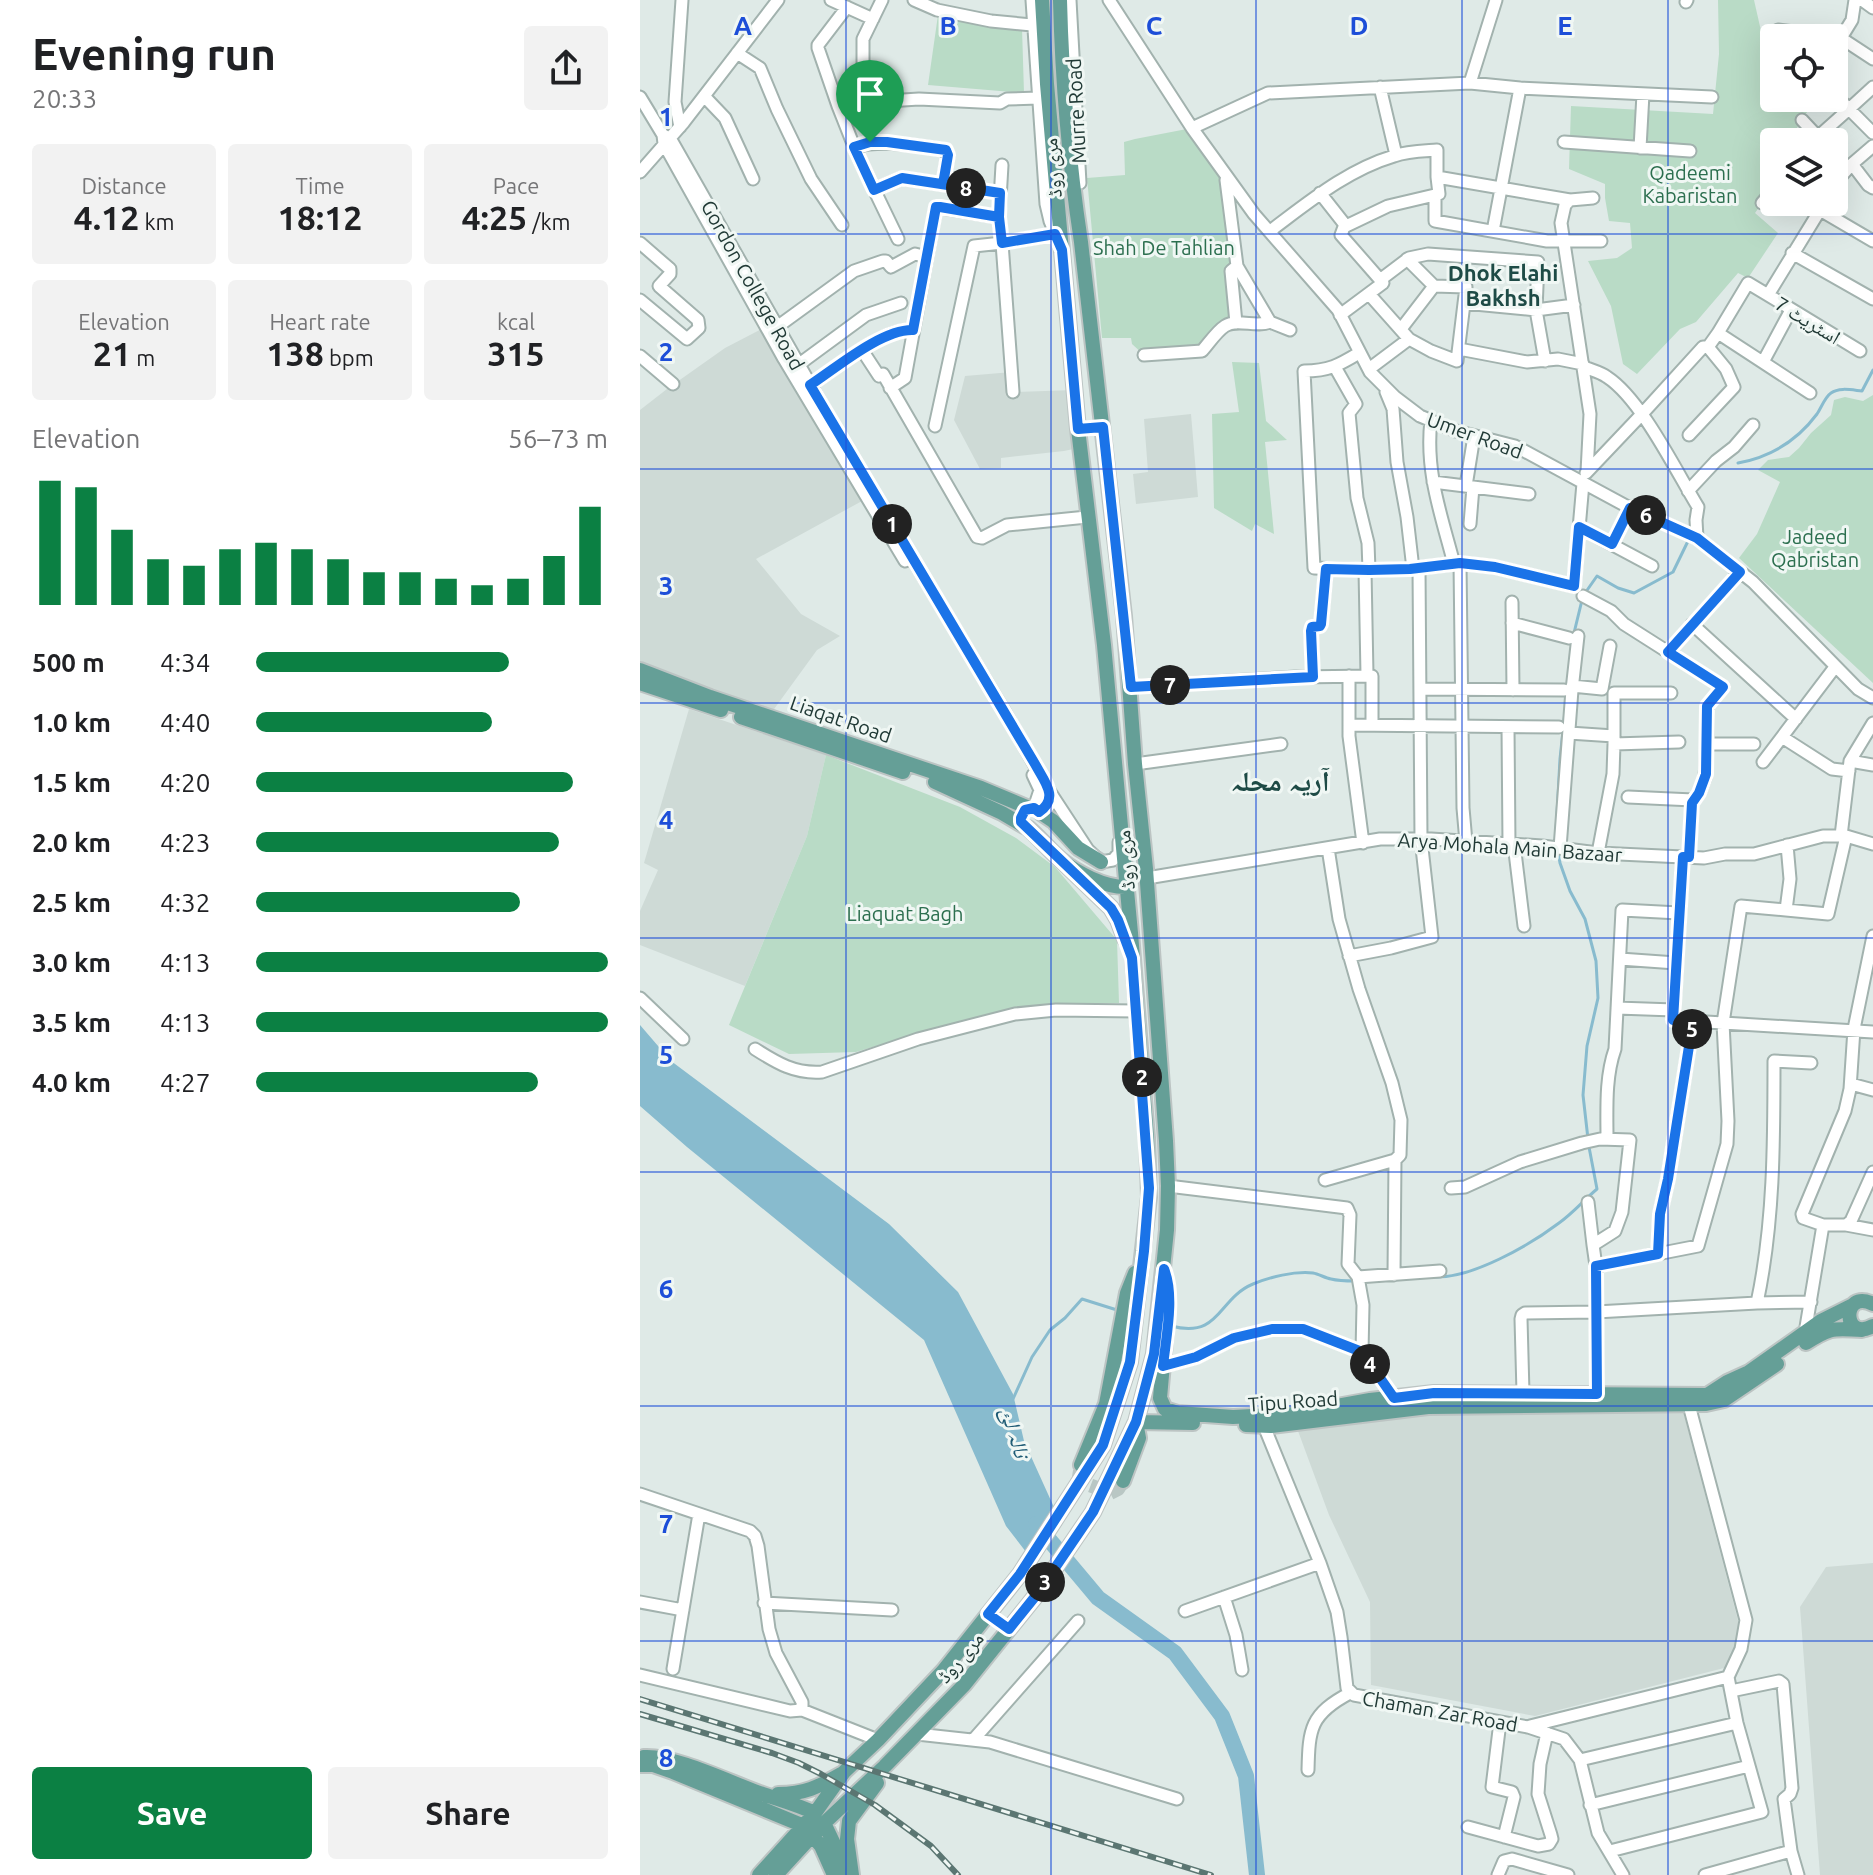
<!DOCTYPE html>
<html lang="en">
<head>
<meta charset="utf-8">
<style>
	:root { --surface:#fff; --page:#f2f2f2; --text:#202124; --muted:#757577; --accent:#0b8043 }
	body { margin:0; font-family:Ubuntu,"Noto Naskh Arabic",sans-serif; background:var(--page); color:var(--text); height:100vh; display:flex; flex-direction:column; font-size:30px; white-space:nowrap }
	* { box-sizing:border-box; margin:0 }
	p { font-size:26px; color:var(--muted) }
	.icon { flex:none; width:44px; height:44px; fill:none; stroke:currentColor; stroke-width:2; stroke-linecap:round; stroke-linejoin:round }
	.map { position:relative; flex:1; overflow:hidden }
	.drawer { display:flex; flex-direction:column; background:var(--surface); width:640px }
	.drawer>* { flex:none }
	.fabs { position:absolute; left:1120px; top:24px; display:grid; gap:16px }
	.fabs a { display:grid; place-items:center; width:88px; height:88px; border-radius:8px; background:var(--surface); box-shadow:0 8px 32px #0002; font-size:40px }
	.pin { position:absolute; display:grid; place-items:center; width:68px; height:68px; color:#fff; margin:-82px -34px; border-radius:50% 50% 50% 0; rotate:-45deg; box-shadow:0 0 8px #0007 }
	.pin .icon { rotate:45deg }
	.km { position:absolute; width:40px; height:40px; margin:-20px; border-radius:50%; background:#222; color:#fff; font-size:22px; line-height:40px; text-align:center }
	.round { display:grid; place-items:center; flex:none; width:84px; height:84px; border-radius:8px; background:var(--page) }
	.head { display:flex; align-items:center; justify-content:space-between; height:136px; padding:0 32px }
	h1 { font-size:44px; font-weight:600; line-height:60px }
	.metrics { display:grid; grid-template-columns:repeat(3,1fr); gap:12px; height:136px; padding:8px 32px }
	.metrics div { display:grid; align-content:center; border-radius:8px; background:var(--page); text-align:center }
	.metrics b { font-size:34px; font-weight:600 }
	.metrics small { font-size:22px; font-weight:400 }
	.metrics p { font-size:22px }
	.chart { height:224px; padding:16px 32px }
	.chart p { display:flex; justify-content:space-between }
	.chart svg { width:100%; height:144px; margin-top:8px; stroke:var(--accent); stroke-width:6 }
	.button { display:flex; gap:16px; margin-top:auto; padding:16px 32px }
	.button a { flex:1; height:92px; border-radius:8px; background:var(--accent); color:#fff; font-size:32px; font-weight:600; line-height:92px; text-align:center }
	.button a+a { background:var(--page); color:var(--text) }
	ul { padding:0 32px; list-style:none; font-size:26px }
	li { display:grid; grid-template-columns:128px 96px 1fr; align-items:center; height:60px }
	li i { height:20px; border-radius:10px; background:var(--accent) }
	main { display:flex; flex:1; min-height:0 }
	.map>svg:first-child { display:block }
	.built { fill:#cedad6 }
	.green { fill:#b9dbc6 }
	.water { fill:#88bbce }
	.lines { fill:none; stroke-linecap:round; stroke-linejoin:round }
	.stream { stroke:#88bbce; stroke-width:3 }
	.river { stroke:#88bbce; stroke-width:16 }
	.major-tunnel { stroke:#b9c7c4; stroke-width:14; stroke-dasharray:14 7; stroke-linecap:butt }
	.minor-casing { stroke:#a2b2ae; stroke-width:15 }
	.major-casing { stroke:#bcc4c3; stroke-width:18 }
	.minor { stroke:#fff; stroke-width:11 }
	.major { stroke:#659f97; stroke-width:14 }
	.rail-casing { stroke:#5b7672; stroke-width:6 }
	.rail { stroke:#f0f7f4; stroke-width:3; stroke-dasharray:9; stroke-linecap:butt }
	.route-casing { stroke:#fff; stroke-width:16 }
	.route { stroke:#1a73e8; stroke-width:10 }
	.grid { fill:none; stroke:#1d4ed8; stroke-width:2; stroke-opacity:0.55 }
	.labels { text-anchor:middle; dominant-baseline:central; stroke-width:6; stroke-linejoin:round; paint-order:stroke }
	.street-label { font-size:20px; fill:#213a36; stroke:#f0f7f4 }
	.park-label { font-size:20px; fill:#2c6f4f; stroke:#f0f7f4 }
	.neighbourhood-label { font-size:22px; font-weight:bold; fill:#1e4b46; stroke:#f0f7f4 }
	.water-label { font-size:22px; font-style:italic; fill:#1d5a74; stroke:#f0f7f4 }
	.district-label { font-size:28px; font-weight:bold; fill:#1e4b46; stroke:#f0f7f4 }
	.grid-label { font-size:26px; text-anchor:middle; font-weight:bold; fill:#1d4ed8; stroke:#f0f7f4; stroke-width:6; stroke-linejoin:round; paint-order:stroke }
</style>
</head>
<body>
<main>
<section class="drawer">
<div class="head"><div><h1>Evening run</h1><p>20:33</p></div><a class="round"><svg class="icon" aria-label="share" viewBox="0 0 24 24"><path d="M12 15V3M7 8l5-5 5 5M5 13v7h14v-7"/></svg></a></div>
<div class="metrics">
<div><p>Distance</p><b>4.12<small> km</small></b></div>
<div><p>Time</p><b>18:12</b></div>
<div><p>Pace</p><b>4:25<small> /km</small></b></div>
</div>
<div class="metrics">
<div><p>Elevation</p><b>21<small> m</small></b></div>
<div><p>Heart rate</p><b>138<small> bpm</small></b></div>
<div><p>kcal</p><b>315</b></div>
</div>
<div class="chart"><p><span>Elevation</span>56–73 m</p>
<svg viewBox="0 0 160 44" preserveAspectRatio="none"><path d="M5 44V6M15 44V8M25 44V21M35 44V30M45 44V32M55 44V27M65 44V25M75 44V27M85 44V30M95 44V34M105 44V34M115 44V36M125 44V38M135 44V36M145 44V29M155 44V14"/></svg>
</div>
<ul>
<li><b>500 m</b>4:34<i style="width:72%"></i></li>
<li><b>1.0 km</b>4:40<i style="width:67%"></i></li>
<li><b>1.5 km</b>4:20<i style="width:90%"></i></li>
<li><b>2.0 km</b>4:23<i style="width:86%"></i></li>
<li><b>2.5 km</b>4:32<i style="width:75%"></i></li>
<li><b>3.0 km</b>4:13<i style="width:100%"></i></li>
<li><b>3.5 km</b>4:13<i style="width:100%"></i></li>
<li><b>4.0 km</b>4:27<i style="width:80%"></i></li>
</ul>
<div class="button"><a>Save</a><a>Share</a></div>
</section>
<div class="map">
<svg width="1233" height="1875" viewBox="0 0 1233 1875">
	<rect width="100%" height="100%" fill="#dfeae7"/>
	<path class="built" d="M131,324L233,495L116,559L161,614L200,636L177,650L129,716L0,670V410L27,389L85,348Z
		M372,372L374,392L434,390L438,448L424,451L361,458V468L340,469L314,420L325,376Z
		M551,414L558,497L496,504L493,474L508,472L504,419Z
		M49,709L186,755L167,836L105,986L0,945V911L18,870L4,863Z
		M1043,1411L1100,1628L1088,1667L895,1716L731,1685L730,1602L689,1515L658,1431L768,1417L837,1412Z
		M1233,1563V1875H1180L1160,1607L1186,1567Z"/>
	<path class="green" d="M1078,0H1114L1126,53L1134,59V98H1176L1148,142H1134V164L1128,174L1134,183V186L1115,213L1138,233L1108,278L1098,273L1056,322L1040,329L997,374L983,364L971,306L948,261L977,258L992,248L990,223L969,221L965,198V184L929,169L931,106L1073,114L1079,54Z
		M298,15L382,28L384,93L288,85Z
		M552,128L586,175L596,323L562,351L504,355L492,344L491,338H462L447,178L485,175L484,142L495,139Z
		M592,362L619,363L626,421L647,440L625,442L634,534L615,524L612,531L574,508L572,414L599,412Z
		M1233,395V683L1099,558L1117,534L1140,482L1118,470L1128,460L1149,457L1159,448L1171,433L1191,415L1194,400L1205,397L1223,401Z
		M186,755L320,807L376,838L415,867L477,940L479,1003L413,1004L286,1031L216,1052L149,1054L89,1025L167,836Z"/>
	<path class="water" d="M0,1025L31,1061L249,1224L318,1292L373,1394L384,1441L422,1525L393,1561L366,1526L284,1340L47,1147L0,1106Z"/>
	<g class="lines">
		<path class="stream" d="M1098,463C1130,457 1157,441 1177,414C1181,408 1185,397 1191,393C1199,387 1212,390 1222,391L1233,370
			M934,633L943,596L957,576L978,588L994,593L1033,572L1049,539
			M916,832L920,759L925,712
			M918,851L920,863L930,891L945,919L956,961L958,998L947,1046L943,1095L948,1139
			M794,1277C831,1279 890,1245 919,1223C933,1213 944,1200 957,1189L949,1147
			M531,1326C581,1339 577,1299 613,1284C630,1277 654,1271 673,1273C679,1274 685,1278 691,1279C699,1281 707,1281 715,1281
			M373,1399L392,1357L410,1330L425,1318L442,1299L477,1310"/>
		<path class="river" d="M396,1524L458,1598L535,1653L582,1716L606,1776L617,1875"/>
		<path class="major-tunnel" d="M440,1471L439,1477L444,1483L470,1493L478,1489L483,1481"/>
		<defs>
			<path id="minor" d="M191,0L233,19
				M242,0L223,39V67L232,102L279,99L360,103L367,99L398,98
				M274,0L297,10L351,21L392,25
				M392,0L406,204L410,221L419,242
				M430,0L440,183
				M469,0L552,128L614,214L698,310L730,372L755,397L780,416L816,431L875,446L990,508L1057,538L1113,582L1218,689L1233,698
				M856,0L830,83L880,88L1072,97
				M1215,0L1212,20L1201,38L1233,59
				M1222,0L1233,8
				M1046,2L1047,0
				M207,7L178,45V48L198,106L217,154L258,239
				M1138,30L1201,38
				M97,53L120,68L137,109L171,179L202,225
				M740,87L756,155
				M1194,94L1209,109L1233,87
				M64,96L85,118L113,179
				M0,97L23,135L30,138L211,456L363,709L410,792L448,850L461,862L473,860L479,853V842
				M1162,120L1177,136
				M40,127L35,102L42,0
				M552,128L628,93L830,83
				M23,135L24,144L144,359L265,561
				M924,142L1050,151
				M1172,142L1209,109L1233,133
				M214,147C245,139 275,146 306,150L308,155L303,184
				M1000,148L1003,94
				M1212,164L1228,185L1233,188
				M0,172L44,122L138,0
				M797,177L930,200
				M586,180L597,266L591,271L596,323
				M1194,184L1212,164L1233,146
				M234,190L262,178L360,193
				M680,193L706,226
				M795,196V221L907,241H961
				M1183,202L1180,210L1128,295L1220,351
				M1122,203L1134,189
				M1180,210L1233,241
				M630,231C669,202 707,170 754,156C767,151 783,151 797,150V177L799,194L748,206L704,227L701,235L743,283L700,315
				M853,231L880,88
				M0,243L30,269V274L19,286L58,320L59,328L47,339L0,300
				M1152,253L1233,299
				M597,266L630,322L650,330
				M740,280L769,258L788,254L898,262L896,310L905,361
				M729,294L769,339L791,351L817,361L826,287L794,286L767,259
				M824,303L896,310L934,305
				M137,327L214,271L243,261H246L251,267L275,254L287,257
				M761,329L794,286
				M1078,333L1170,393
				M819,349L887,362L918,359L943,364
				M222,350L239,376L243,374L337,537L342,538L367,525L447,517
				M719,353C699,365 689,371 664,371L674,568L729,570L770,569L820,563L855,567L934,586L943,483
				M504,355L562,351C569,343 577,331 585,326C598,318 616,328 630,322
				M0,356L33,384
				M1123,362L1151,310
				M158,365L226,315L261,303
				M695,367L716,404L709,413L717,498L728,543L729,570
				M944,367C951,370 960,372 967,377C1001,399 1036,471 1058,507L1056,520L1057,538
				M729,369L769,339
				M170,385C196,368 243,328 273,330
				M250,388L265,378L296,207L359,217
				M373,392L362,243L415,234
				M746,392L753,409L757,462L767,517L773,569
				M791,420C785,472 801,514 814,564
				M295,426L334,246L362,243L359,217L362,165
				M1049,435L1094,387L1086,369L1068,347
				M947,472L950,414L921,223L925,205L930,200L953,198
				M946,473L1002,414L1063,347H1068L1078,333L1108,283L1128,295
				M793,482L889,494
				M826,486L834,436
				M1048,491L1076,461L1094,447L1113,425
				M830,524L833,487
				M939,527L1012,566
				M972,544L990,508
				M820,563L823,808L826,842
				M943,596L971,611L984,624L1028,652L1100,572
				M872,602L873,690
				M872,623L929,638
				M1052,624L1156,719
				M1028,652L1083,687L1067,706V744
				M725,675H727L725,570
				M709,676V736L723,843
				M673,677L671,631L672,627L680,626L681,624L686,569
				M932,686L962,689L970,646
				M491,687L656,677L732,676V725
				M781,689L924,690
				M709,725L919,727
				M868,727L869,844
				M929,733L974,736
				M1142,737L1192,769L1209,771
				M974,744V693H1031
				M1210,761L1233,765
				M1123,762L1195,667
				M495,764L641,744
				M393,775L400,790L394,808
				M988,797L1053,800
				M1201,836L1210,761L1233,723
				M874,844L884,926
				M1147,845L1150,879L1146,910L1101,906L1083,1023L1233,1032
				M688,848L699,919L719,989L752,1083L761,1120L760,1155L755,1160L754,1275
				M920,848L932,690L938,636
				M958,853L973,774L974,744L1039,742
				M1049,857L1052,803L1059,793L1065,778L1067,744H1114
				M507,878L740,839H791L902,846L958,853L1064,858L1085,854H1114L1183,836H1206L1233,844
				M1146,910L1188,914L1206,836
				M709,956L751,948L792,937L781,839L779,568
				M980,959L1036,963
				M0,998L43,1039
				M977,1008L1034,1010
				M115,1049C137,1063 155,1074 182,1072L278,1039L375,1014L416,1010L496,1011
				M1171,1063L1134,1061C1134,1142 1134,1223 1117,1303L1171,1302
				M1211,1084L1233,1090
				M967,1139C967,1110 965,1077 975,1049L982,910L1039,913
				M685,1180L755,1160
				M528,1186L707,1208L710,1215L708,1264L718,1277L723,1305L722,1352
				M811,1188L825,1187L880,1162L942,1143L960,1139L990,1140L982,1212L975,1231L953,1245L956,1266L957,1394
				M948,1202L953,1245
				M1183,1225L1163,1218L1162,1214L1205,1111L1210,1089L1214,1029L1233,936
				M1206,1225L1233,1230
				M1018,1254L1020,1214L1028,1179L1053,1021
				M956,1266L1058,1246L1087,1144L1088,1121L1083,1023L1033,1020L1043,857
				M718,1277L800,1271
				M1165,1333L1183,1225H1206L1211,1221L1233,1172
				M523,1366L556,1357L594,1338L632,1329H663L722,1352L754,1398
				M883,1393L881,1319L882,1315L885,1313L956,1312L1117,1303
				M1049,1405L1106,1620L1101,1649L1088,1677
				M624,1426L680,1563L697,1612L701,1637L707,1688L714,1695L888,1727L924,1739L940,1760L958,1833L983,1875
				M0,1494L110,1531L115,1536L118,1546L129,1629L136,1653L162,1702V1710L238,1740
				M584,1597L596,1635L602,1670
				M0,1602L43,1610
				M124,1603L252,1610
				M545,1611L680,1563
				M33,1669L59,1514
				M0,1675L150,1711L162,1710
				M1091,1691L1139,1681L1143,1684L1152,1788L1150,1794L1144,1799L1151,1851L1158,1875
				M860,1722L852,1787L872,1792L874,1797L864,1837
				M890,1726L1088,1677
				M277,1734L350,1742L537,1799
				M334,1739L438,1621
				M940,1760L1097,1723
				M668,1770C669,1729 670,1714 710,1693
				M950,1805L1109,1766
				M828,1827L898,1846L909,1844L912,1839L911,1835L898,1794L900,1764L907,1733
				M970,1851L1122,1812L1097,1723L1088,1677
				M858,1875L864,1861L872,1859L928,1875
				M1065,1875L1151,1851"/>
			<path id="major" d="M0,670L70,697L341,788L389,808
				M0,683L81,710
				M101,717L263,772
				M295,782L362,813L384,826
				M401,813L413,821L438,848L461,862
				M388,828C400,838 409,850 421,860C437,873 464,887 485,887
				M421,860L471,908L478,920L485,939
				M1233,1304C1201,1288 1202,1343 1233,1326
				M527,1319L520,1398L525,1409L538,1413L593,1417L653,1414L730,1400L794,1393L1067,1395L1087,1382L1109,1372L1181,1321L1213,1305
				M1166,1343C1192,1326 1194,1329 1222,1330
				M606,1425L631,1426L788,1407L1066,1404L1084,1400L1137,1364
				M441,1465L466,1404L487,1293L495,1273
				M483,1481L499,1438L496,1422L553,1423
				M4,1757C33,1755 87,1781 117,1792C136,1799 156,1804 175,1813
				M0,1765H13L33,1772L164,1826L181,1846L194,1875
				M138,1794C165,1794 178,1787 201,1774
				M184,1823L207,1871
				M119,1875L175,1813L204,1772L238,1740L303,1671L380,1574L463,1445L490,1362L509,1197L507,1138L491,933L464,645L438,429L407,84L402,0
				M136,1875L180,1827L245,1766L324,1685L398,1593L453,1512L496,1422L514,1354L527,1230L528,1186L526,1141L506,869L495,764L484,616L441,242C429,163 422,81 420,0
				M212,1875L207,1839L209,1821L237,1783"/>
		</defs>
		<use href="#minor" class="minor-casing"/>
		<use href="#major" class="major-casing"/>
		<use href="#minor" class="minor"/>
		<use href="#major" class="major"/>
		<defs>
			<path id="rail" d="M0,1699L571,1875
				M0,1714L132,1753L159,1763L181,1774L235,1805L291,1846L318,1875"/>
		</defs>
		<use href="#rail" class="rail-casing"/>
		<use href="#rail" class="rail"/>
	</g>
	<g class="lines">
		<defs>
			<path id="route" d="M230,142H247L306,150L308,155L303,184L360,193L359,217L300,207H296L273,330C242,329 196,368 170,385L395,764C404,781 420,798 399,812L394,808L385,810L381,818V822L471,908L478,920L492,958L509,1188L504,1251L490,1362L463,1445L380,1574L348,1614L369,1629L398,1593L453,1512L496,1422L514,1354L524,1269C535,1296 526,1337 523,1366L556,1357L594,1338L632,1329H663L722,1352L754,1398L794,1393L957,1394L956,1266L1018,1254L1020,1214L1028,1179L1053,1021L1033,1020L1043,857H1049L1052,803L1059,793L1066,774L1067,706L1083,687L1028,652L1100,572L1057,538L990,508L972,544L939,527L934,586L855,567L820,563L770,569L729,570L686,569L681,624L680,626L672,627L671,631L673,677L491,687L463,427L438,429L422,250L415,234L362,243L359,217L360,193L262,178L234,190L214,147L230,142"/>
		</defs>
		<use href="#route" class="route-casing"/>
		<use href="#route" class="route"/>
	</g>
	<path class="grid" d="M206,0V1875M411,0V1875M616,0V1875M822,0V1875M1028,0V1875M0,234H1233M0,469H1233M0,703H1233M0,938H1233M0,1172H1233M0,1406H1233M0,1641H1233"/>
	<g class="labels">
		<g class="street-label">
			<text transform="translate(436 111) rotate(-93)">Murre Road</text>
			<text transform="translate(412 168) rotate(-95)">مری روڈ</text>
			<text transform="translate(113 285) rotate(61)">Gordon College Road</text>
			<text transform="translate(1168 320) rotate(31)">اسٹریٹ 7</text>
			<text transform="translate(835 435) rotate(20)">Umer Road</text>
			<text transform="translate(201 719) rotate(19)">Liaqat Road</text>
			<text transform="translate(870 847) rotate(4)">Arya Mohala Main Bazaar</text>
			<text transform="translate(485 860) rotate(-95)">مری روڈ</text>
			<text transform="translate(653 1401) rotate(-4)">Tipu Road</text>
			<text transform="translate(320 1657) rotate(-50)">مری روڈ</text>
			<text transform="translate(800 1711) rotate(10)">Chaman Zar Road</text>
		</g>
		<g class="park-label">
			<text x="1050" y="172">Qadeemi<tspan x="1050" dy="23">Kabaristan</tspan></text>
			<text x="524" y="247">Shah De Tahlian</text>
			<text x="1175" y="536">Jadeed<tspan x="1175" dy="23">Qabristan</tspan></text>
			<text x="265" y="913">Liaquat Bagh</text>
		</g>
		<g class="neighbourhood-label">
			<text x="863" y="272">Dhok Elahi<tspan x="863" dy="25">Bakhsh</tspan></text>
		</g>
		<g class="water-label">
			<text transform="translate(376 1432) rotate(73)">نالہ لئ</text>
		</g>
		<g class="district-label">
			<text x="640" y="780">آریہ محلہ</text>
		</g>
	</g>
	<g class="grid-label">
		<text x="103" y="35">A</text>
		<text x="308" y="35">B</text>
		<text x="514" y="35">C</text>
		<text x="719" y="35">D</text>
		<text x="925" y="35">E</text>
		<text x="26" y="126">1</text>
		<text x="26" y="361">2</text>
		<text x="26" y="595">3</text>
		<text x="26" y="829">4</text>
		<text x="26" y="1064">5</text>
		<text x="26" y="1298">6</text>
		<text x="26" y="1533">7</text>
		<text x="26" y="1767">8</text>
	</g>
</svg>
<div class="fabs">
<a><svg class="icon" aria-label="locate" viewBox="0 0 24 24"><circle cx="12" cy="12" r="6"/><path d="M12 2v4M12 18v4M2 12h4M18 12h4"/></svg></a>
<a><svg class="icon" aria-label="layers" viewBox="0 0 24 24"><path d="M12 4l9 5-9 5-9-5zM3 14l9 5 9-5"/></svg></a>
</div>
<div class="pin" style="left:230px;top:142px;background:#1e9e55"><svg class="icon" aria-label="arrive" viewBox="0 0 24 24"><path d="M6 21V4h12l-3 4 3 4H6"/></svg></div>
<b class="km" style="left:252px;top:524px">1</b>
<b class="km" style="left:502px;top:1077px">2</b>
<b class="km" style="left:405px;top:1582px">3</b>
<b class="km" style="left:730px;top:1364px">4</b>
<b class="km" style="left:1052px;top:1029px">5</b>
<b class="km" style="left:1006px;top:515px">6</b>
<b class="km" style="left:530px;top:685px">7</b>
<b class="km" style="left:326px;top:188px">8</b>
</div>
</main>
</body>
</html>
